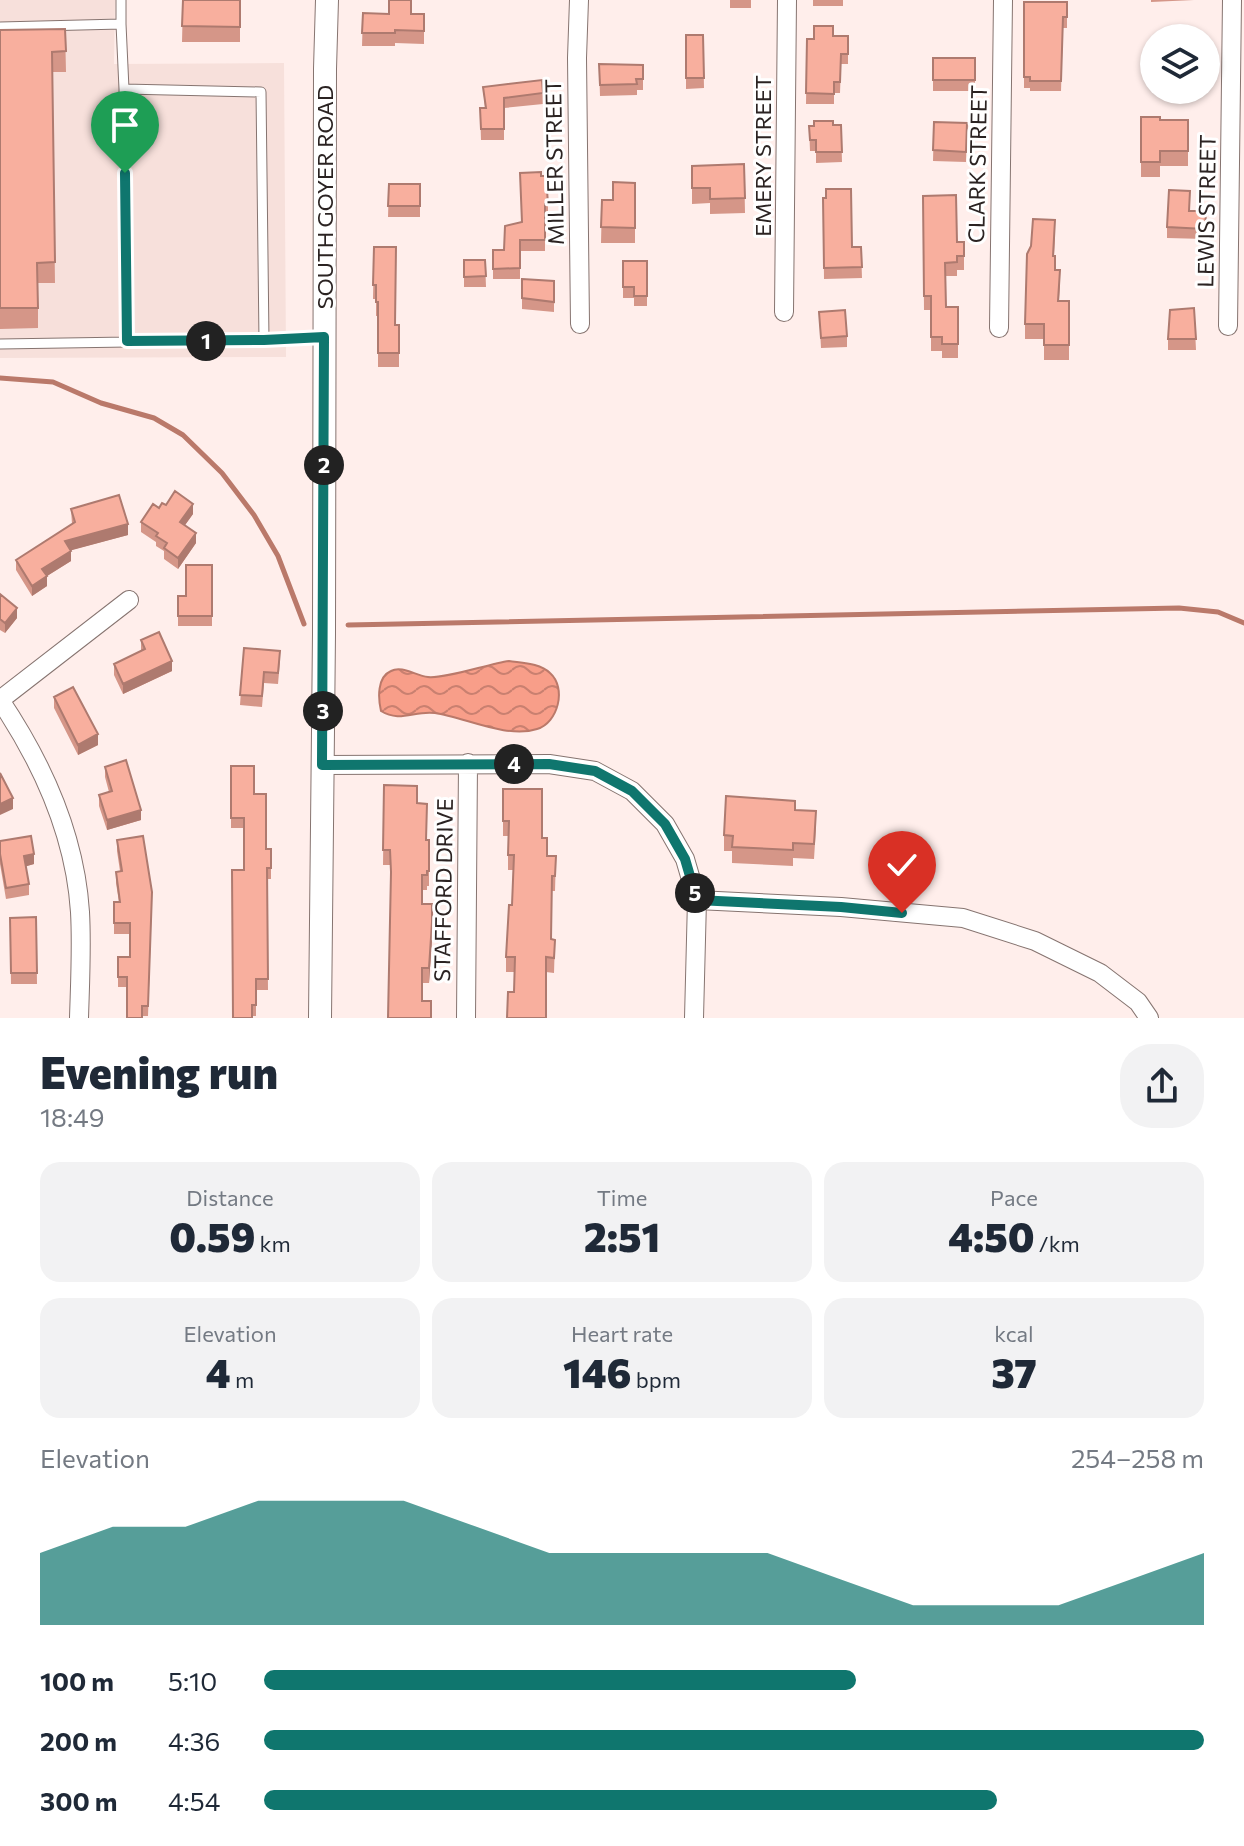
<!DOCTYPE html>
<html lang="en">
<head>
<meta charset="utf-8">
<style>
	:root { --surface:#fff; --page:#f2f2f3; --text:#1f2937; --muted:#747a83; --accent:#0f766e }
	body { margin:0; font-family:Commissioner,sans-serif; background:var(--page); color:var(--text); height:100vh; display:flex; flex-direction:column; font-size:30px; white-space:nowrap }
	* { box-sizing:border-box; margin:0 }
	p { font-size:26px; color:var(--muted) }
	.icon { flex:none; width:44px; height:44px; fill:none; stroke:currentColor; stroke-width:2; stroke-linecap:round; stroke-linejoin:round }
	.map { position:relative; height:1018px; overflow:hidden }
	.panel { display:flex; flex-direction:column; background:var(--surface); flex:1 }
	.panel>* { flex:none }
	.buttons { position:absolute; left:1140px; top:24px; display:grid; gap:16px }
	.buttons a { display:grid; place-items:center; width:80px; height:80px; border-radius:50%; background:var(--surface); box-shadow:0 2px 6px #0004; font-size:40px }
	.pin { position:absolute; display:grid; place-items:center; width:68px; height:68px; color:#fff; margin:-82px -34px; border-radius:50% 50% 50% 0; rotate:-45deg; box-shadow:0 0 8px #0007 }
	.pin .icon { rotate:45deg }
	.km { position:absolute; width:40px; height:40px; margin:-20px; border-radius:50%; background:#222; color:#fff; font-size:22px; line-height:40px; text-align:center }
	.round { display:grid; place-items:center; flex:none; width:84px; height:84px; border-radius:32px; background:var(--page) }
	.summary { display:flex; align-items:center; justify-content:space-between; height:136px; padding:0 40px }
	h1 { font-size:44px; font-weight:800; line-height:60px }
	.stats { display:grid; grid-template-columns:repeat(3,1fr); gap:12px; height:136px; padding:8px 40px }
	.stats div { display:grid; align-content:center; border-radius:20px; background:var(--page); text-align:center }
	.stats b { font-size:40px; font-weight:800 }
	.stats small { font-size:22px; font-weight:400 }
	.stats p { font-size:22px }
	.chart { height:224px; padding:16px 40px }
	.chart p { display:flex; justify-content:space-between }
	.chart svg { width:100%; height:144px; margin-top:8px; fill:var(--accent); opacity:.7 }
	ul { padding:0 40px; list-style:none; font-size:26px }
	li { display:grid; grid-template-columns:128px 96px 1fr; align-items:center; height:60px }
	li i { height:20px; border-radius:10px; background:var(--accent) }
	.map>svg:first-child { display:block }
	.built { fill:#f7e0db }
	.water { fill:url(#water-waves); stroke:#ba796a; stroke-width:2 }
	.lines { fill:none; stroke-linecap:round; stroke-linejoin:round }
	.stream { stroke:#ba796a; stroke-width:5 }
	.service-casing { stroke:#867470; stroke-width:11 }
	.minor-casing { stroke:#867470; stroke-width:20 }
	.tertiary-casing { stroke:#867470; stroke-width:24 }
	.service { stroke:#fff; stroke-width:9 }
	.minor { stroke:#fff; stroke-width:18 }
	.tertiary { stroke:#fff; stroke-width:22 }
	.wall { fill:#d59688 }
	.shaded-wall { fill:#ae7a6f }
	.building { fill:#f8af9e; stroke:#ae7a6f; stroke-width:2 }
	.route-casing { stroke:#fff; stroke-width:16 }
	.route { stroke:#0f766e; stroke-width:10 }
	.labels { text-anchor:middle; dominant-baseline:central; stroke-width:6; stroke-linejoin:round; paint-order:stroke }
	.street-label { font-size:22px; fill:#2b2322; stroke:#fff }
</style>
</head>
<body>
<div class="map">
<svg width="1244" height="1018" viewBox="0 0 1244 1018">
	<defs>
		<pattern id="water-waves" width="16" height="10" patternUnits="userSpaceOnUse" patternTransform="scale(2)"><rect width="16" height="10" fill="#f89e89"/><path d="M0 5q4-4 8 0t8 0" fill="none" stroke="#c98070"/></pattern>
	</defs>
	<rect width="100%" height="100%" fill="#ffeeeb"/>
	<path class="built" d="M0,0H115L114,64L284,63L286,357L0,358Z"/>
	<path class="water" d="M509,661C522,663 540,663 550,673C567,688 558,723 537,729C507,739 464,717 435,713C415,710 400,723 381,711C378,698 377,677 391,671C402,665 416,676 428,677C445,679 488,664 509,661Z"/>
	<g class="lines">
		<path class="stream" d="M0,378L53,382L101,403L154,418L183,435L222,473L254,515L278,556L304,624
			M348,625L1179,608L1218,612L1244,623"/>
		<defs>
			<path id="service" d="M121,24L124,89L261,92L264,340
				M0,27L121,24V0
				M124,89L127,341
				M0,344L264,340L324,337"/>
			<path id="minor" d="M579,0L577,58L580,324
				M784,312L787,0
				M1228,326L1232,0
				M999,328L1003,0
				M0,700C43,764 75,834 80,912C82,947 80,983 79,1018
				M0,700L129,600
				M322,765L549,764L595,771L632,791L665,824L685,859L697,900L694,1018
				M697,900L841,907L963,918L1035,941L1100,973L1138,1002L1149,1018
				M466,1018L468,763"/>
			<path id="tertiary" d="M320,1018L324,634L325,69L327,0"/>
		</defs>
		<use href="#service" class="service-casing"/>
		<use href="#minor" class="minor-casing"/>
		<use href="#tertiary" class="tertiary-casing"/>
		<use href="#service" class="service"/>
		<use href="#minor" class="minor"/>
		<use href="#tertiary" class="tertiary"/>
	</g>
	<path class="wall" d="M183,0H240V42H182Z
		M730,0H751V8H730Z
		M813,0H843V6H813Z
		M1151,0H1194L1151,2Z
		M1024,2H1067V28H1063L1061,91H1030V88H1024Z
		M363,13L424,14V44L395,43V46H362Z
		M65,29L66,72H52L55,283H38V328L0,329V30Z
		M686,35H703L704,88L686,89Z
		M833,36H848V64H841L840,93H834V104H806L807,39Z
		M933,58H975V91H933Z
		M599,64L643,65V90H637V95L600,96Z
		M483,87L543,93V104L504,108V140H481L480,108H485Z
		M1141,117L1160,120H1188V166H1160V177H1141Z
		M934,122L967,123L966,162L933,161Z
		M841,125L842,162L816,163V151H810L809,126Z
		M744,164L745,213L710,214V203L692,204V166Z
		M541,176L548,204V214H545V251H520V279H493V250H504L521,222Z
		M635,183V243H601L602,200H613Z
		M389,184H420V217H388Z
		M923,196L957,242H964V270H957V276H945L946,307H958V358H942V351H931V310H924Z
		M823,198L852,247H861L862,278L824,279Z
		M1190,211H1206L1205,239L1167,238V227Z
		M1055,236L1054,256L1055,270L1060,286L1059,301H1069V360H1044V339H1025V324Z
		M374,247L396,325H399V367H378V316H376V299H373Z
		M464,260H485L486,287H464Z
		M623,261H647V306H634V298H623Z
		M522,279L554,281V312L522,309Z
		M1194,308L1196,350H1168V339Z
		M819,312L847,336V347L821,348Z
		M159,508L193,514L185,525L196,543L178,569L164,559V551L156,546V542L141,532V522Z
		M71,509L128,535L71,550V561L47,576V586L32,596L16,570V560L72,524Z
		M212,565V626H178V596H186Z
		M0,594L17,618L5,633L0,630Z
		M141,640L172,671L123,694L114,675V664L141,651Z
		M244,648L280,661L278,684L264,683L262,707L240,705Z
		M54,697L98,745L78,755L54,708Z
		M231,766L254,794L266,849H271V879H267L268,990H256V1016H252L244,870V828H231Z
		M105,767L141,820L107,830L99,806V795L109,792L105,777Z
		M384,785L417,803L426,840H429V886H427V890H422V904L432,937L429,983H422L388,1018L391,881L390,865H383Z
		M503,789L542,838L547,856H556L555,891H552L551,939L555,940L554,973L546,972L514,992V972H506V957L512,905L513,870H508V836H503Z
		M795,810L816,827L814,859L793,858V866L732,863V851H724V835Z
		M117,840L152,902L148,1016H142L127,987H118V957H130V934H114V902H119L116,883V872L120,871L117,851Z
		M0,841L34,864L26,866L29,884V895L6,899L0,864Z
		M36,917L37,984H11L10,918Z"/>
	<path class="shaded-wall" d="M193,504V514L180,532V522Z
		M128,524V535L65,552V541Z
		M196,533V543L178,569V558Z
		M71,551V561L47,576V586L32,596V586L42,569Z
		M17,608V618L5,633V623Z
		M172,661V671L123,694V684Z
		M98,734V745L78,755V745Z
		M13,798V809L0,815V804Z
		M141,810V820L107,830V820Z
		M34,854V864L24,867V856Z
		M432,922V937L429,983V968Z"/>
	<path class="building" d="M183,0H240V27L182,26Z
		M389,0H411V14H424V31L395,30V33H362L363,13L389,14Z
		M1024,2H1067V17H1063L1061,81H1030V77H1024Z
		M814,26H833V36H848V54H841L840,82H834V94L806,93L807,39H814Z
		M65,29L66,51L52,52L55,262L37,263L38,308H0V30Z
		M1158,34H1195V38H1158Z
		M686,35H703L704,78H686Z
		M933,58H975V80H933Z
		M599,64L643,65V79H636L637,84L600,85Z
		M542,80L543,93L504,98V129H481L480,108H486L483,87Z
		M1141,117H1160V120H1188V151H1160V162H1141Z
		M814,121H833V125H841L842,152H816V140H810L809,126H814Z
		M934,122L967,123L966,152L933,150Z
		M744,164L745,198L710,199V188H692V166Z
		M541,172V176H546L548,204H545V240H520V268L493,269V250H504L505,226L522,222L520,173Z
		M613,182L635,183V228L601,227L602,200H613Z
		M389,184H420V206H388Z
		M826,189H851L852,247H861L862,267L824,268L823,198H826Z
		M1169,190L1190,191L1189,211H1206L1205,229L1167,227Z
		M956,195L957,242H964V256H957V262L945,263L946,307H958V344H942V337H931V296H924L923,196Z
		M1033,219L1055,220L1053,256H1055V270H1060L1058,301H1069V345H1044V324H1025L1027,254L1031,246Z
		M374,247H396L395,325H399V353H378V302H376V285H373Z
		M464,260H485L486,276L464,277Z
		M623,261H647V296H634V287H623Z
		M522,279L554,281V302L522,298Z
		M1194,308L1196,339H1168L1170,310Z
		M845,310L847,336L821,338L819,312Z
		M175,491L193,504L180,522L196,533L178,558L164,548L167,543L156,536L158,533L141,522L153,504L159,508L162,503L166,505Z
		M119,495L128,524L65,541L71,551L42,569L47,576L32,586L16,560L75,522L71,509Z
		M186,565H212V616H178V596H186Z
		M0,594L17,608L5,623L0,619Z
		M159,632L172,661L123,684L114,664L145,649L141,640Z
		M244,648L280,651L278,673L264,672L262,696L240,695Z
		M73,687L98,734L78,745L54,697Z
		M126,760L141,810L107,820L99,795L112,791L105,767Z
		M231,766H254V794H266V849H271V868H267L268,979H256V1005H252V1018H233L232,870H244V818H231Z
		M0,773L13,798L0,804Z
		M384,785L417,786V803L427,804L426,840H429V871H427V875H422V904H432V922L429,968H422V1001H431V1018H388L391,872L390,850H383Z
		M503,789H542V838H547V856H556L555,876H552L551,939L555,940L554,958L546,957V1018H507L508,992H514L515,957H506L509,905H512L514,855H508L509,821H503Z
		M726,796L795,801V810L816,811L814,844L793,843V850L732,847L733,836L724,835Z
		M31,836L34,854L24,856L29,884L6,888L0,854V841Z
		M143,836L152,892L148,1006H142V1018H127V977H118V957H130V923H114V902H120L116,872L122,871L117,840Z
		M36,917L37,973H11L10,918Z"/>
	<g class="lines">
		<defs>
			<path id="route" d="M125,173L127,341L264,340L324,337L322,765L549,764L595,771L632,791L665,824L685,859L697,900L841,907L902,913"/>
		</defs>
		<use href="#route" class="route-casing"/>
		<use href="#route" class="route"/>
	</g>
	<g class="labels">
		<g class="street-label">
			<text transform="translate(762 156) rotate(-90)">EMERY STREET</text>
			<text transform="translate(554 162) rotate(-91)">MILLER STREET</text>
			<text transform="translate(977 164) rotate(-89)">CLARK STREET</text>
			<text transform="translate(324 197) rotate(-90)">SOUTH GOYER ROAD</text>
			<text transform="translate(1206 211) rotate(-89)">LEWIS STREET</text>
			<text transform="translate(443 890) rotate(-89)">STAFFORD DRIVE</text>
		</g>
	</g>
</svg>
<div class="buttons">
<a><svg class="icon" aria-label="layers" viewBox="0 0 24 24"><path d="M12 4l9 5-9 5-9-5zM3 14l9 5 9-5"/></svg></a>
</div>
<div class="pin" style="left:125px;top:173px;background:#1e9e55"><svg class="icon" aria-label="arrive" viewBox="0 0 24 24"><path d="M6 21V4h12l-3 4 3 4H6"/></svg></div>
<div class="pin" style="left:902px;top:913px;background:#d93025"><svg class="icon" aria-label="check" viewBox="0 0 24 24"><path d="M5 12l5 5 9-10"/></svg></div>
<b class="km" style="left:206px;top:341px">1</b>
<b class="km" style="left:324px;top:465px">2</b>
<b class="km" style="left:323px;top:711px">3</b>
<b class="km" style="left:514px;top:764px">4</b>
<b class="km" style="left:695px;top:893px">5</b>
</div>
<section class="panel">
<div class="summary"><div><h1>Evening run</h1><p>18:49</p></div><a class="round"><svg class="icon" aria-label="share" viewBox="0 0 24 24"><path d="M12 15V3M7 8l5-5 5 5M5 13v7h14v-7"/></svg></a></div>
<div class="stats">
<div><p>Distance</p><b>0.59<small> km</small></b></div>
<div><p>Time</p><b>2:51</b></div>
<div><p>Pace</p><b>4:50<small> /km</small></b></div>
</div>
<div class="stats">
<div><p>Elevation</p><b>4<small> m</small></b></div>
<div><p>Heart rate</p><b>146<small> bpm</small></b></div>
<div><p>kcal</p><b>37</b></div>
</div>
<div class="chart"><p><span>Elevation</span>254–258 m</p>
<svg viewBox="0 0 160 44" preserveAspectRatio="none"><path d="M0 44V22L10 14L20 14L30 6L40 6L50 6L60 14L70 22L80 22L90 22L100 22L110 30L120 38L130 38L140 38L150 30L160 22V44z"/></svg>
</div>
<ul>
<li><b>100 m</b>5:10<i style="width:63%"></i></li>
<li><b>200 m</b>4:36<i style="width:100%"></i></li>
<li><b>300 m</b>4:54<i style="width:78%"></i></li>
</ul>
</section>
</body>
</html>
